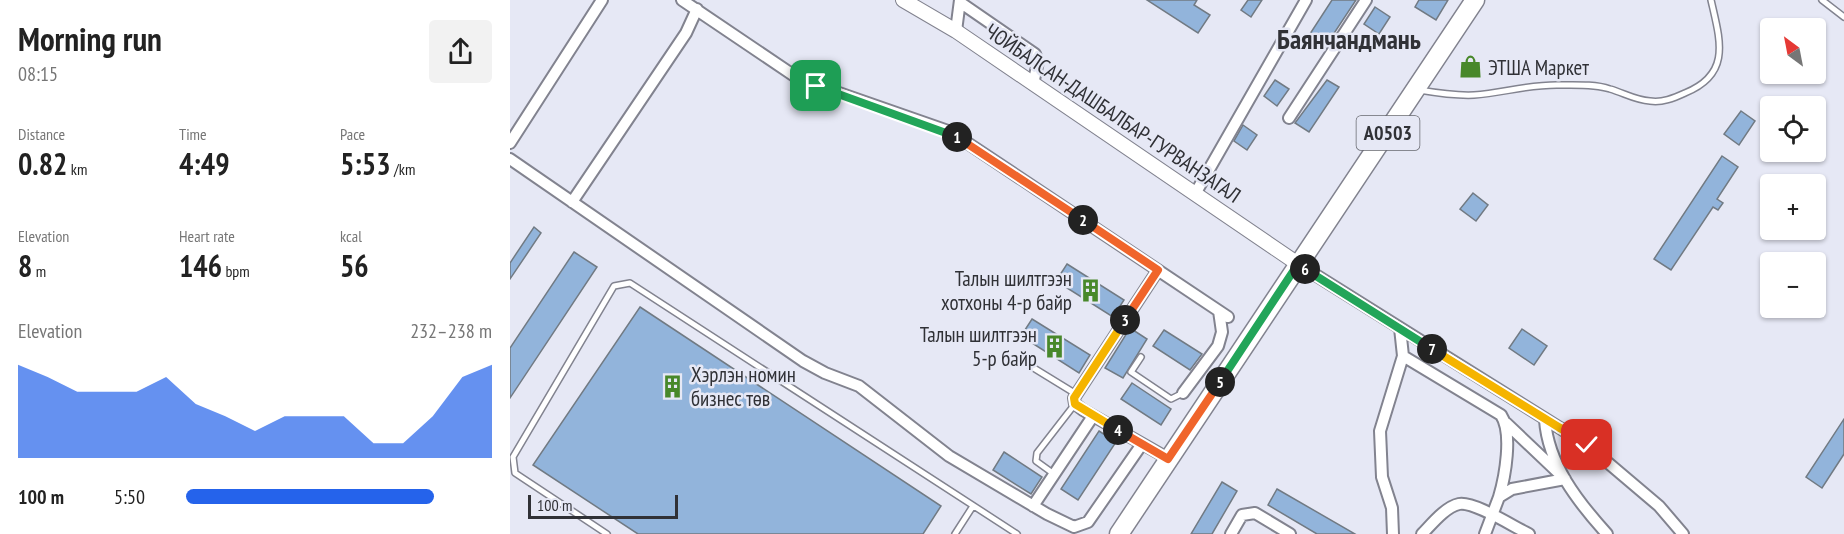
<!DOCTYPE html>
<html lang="en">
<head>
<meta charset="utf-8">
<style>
	:root { --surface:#fff; --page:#f2f2f2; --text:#222; --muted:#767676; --accent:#2563eb }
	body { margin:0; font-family:"PT Sans Narrow",sans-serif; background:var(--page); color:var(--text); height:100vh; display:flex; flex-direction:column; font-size:22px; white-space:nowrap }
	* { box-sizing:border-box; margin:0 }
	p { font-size:20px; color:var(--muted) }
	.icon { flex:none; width:33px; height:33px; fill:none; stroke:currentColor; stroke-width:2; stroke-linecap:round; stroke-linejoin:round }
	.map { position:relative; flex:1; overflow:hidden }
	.drawer { display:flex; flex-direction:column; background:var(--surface); width:510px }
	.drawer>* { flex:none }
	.needle { width:39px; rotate:328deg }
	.buttons { position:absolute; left:1250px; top:18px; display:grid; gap:12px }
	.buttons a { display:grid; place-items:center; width:66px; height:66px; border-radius:6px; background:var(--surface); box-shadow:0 2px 4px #0004; font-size:30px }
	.scale { position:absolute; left:18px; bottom:15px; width:150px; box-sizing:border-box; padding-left:6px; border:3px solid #303136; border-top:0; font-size:16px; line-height:21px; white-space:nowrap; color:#303136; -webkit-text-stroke:4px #e6e8f5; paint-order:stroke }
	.pin { position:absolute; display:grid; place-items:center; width:51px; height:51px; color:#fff; margin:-26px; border-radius:12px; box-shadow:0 3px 9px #0006 }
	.km { position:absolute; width:30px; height:30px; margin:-15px; border-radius:50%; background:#222; color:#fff; font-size:16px; line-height:30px; text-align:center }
	.round { display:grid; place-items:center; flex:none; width:63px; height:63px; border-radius:6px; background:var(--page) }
	.headline { display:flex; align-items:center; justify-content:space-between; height:102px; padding:0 18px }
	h1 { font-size:33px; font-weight:700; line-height:45px }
	.figures { display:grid; grid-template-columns:repeat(3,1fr); gap:9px; height:102px; padding:6px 18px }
	.figures div { display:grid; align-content:center }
	.figures b { font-size:30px; font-weight:700 }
	.figures small { font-size:16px; font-weight:400 }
	.figures p { font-size:16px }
	.chart { height:168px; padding:12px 18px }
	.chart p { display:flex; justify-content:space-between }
	.chart svg { width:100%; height:108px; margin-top:6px; fill:var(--accent); opacity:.7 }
	ul { padding:0 18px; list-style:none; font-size:20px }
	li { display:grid; grid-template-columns:96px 72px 1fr; align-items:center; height:45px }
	li i { height:15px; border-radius:8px; background:var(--accent) }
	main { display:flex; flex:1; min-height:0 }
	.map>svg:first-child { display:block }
	.building { fill:#92b4db; stroke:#717a83; stroke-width:1.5 }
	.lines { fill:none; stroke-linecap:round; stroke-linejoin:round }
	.service-casing { stroke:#82838f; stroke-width:8 }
	.minor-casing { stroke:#82838f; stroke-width:14 }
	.tertiary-casing { stroke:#82838f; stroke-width:16 }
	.primary-casing { stroke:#82838f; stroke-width:21 }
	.service { stroke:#fff; stroke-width:5 }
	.minor { stroke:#fff; stroke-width:10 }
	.tertiary { stroke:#fff; stroke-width:14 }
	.primary { stroke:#fff; stroke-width:18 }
	.split-1-casing { stroke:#fff; stroke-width:12 }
	.split-2-casing { stroke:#fff; stroke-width:12 }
	.split-3-casing { stroke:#fff; stroke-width:12 }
	.split-4-casing { stroke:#fff; stroke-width:12 }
	.split-5-casing { stroke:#fff; stroke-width:12 }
	.split-6-casing { stroke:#fff; stroke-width:12 }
	.split-7-casing { stroke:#fff; stroke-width:12 }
	.split-8-casing { stroke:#fff; stroke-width:12 }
	.split-9-casing { stroke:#fff; stroke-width:12 }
	.split-1 { stroke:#22a559; stroke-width:8 }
	.split-2 { stroke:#f0652b; stroke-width:8 }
	.split-3 { stroke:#f0652b; stroke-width:8 }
	.split-4 { stroke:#f5b400; stroke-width:8 }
	.split-5 { stroke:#f0652b; stroke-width:8 }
	.split-6 { stroke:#22a559; stroke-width:8 }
	.split-7 { stroke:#22a559; stroke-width:8 }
	.split-8 { stroke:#f5b400; stroke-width:8 }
	.split-9 { stroke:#f5b400; stroke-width:8 }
	.labels { text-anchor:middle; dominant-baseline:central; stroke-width:5; stroke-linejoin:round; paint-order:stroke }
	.shield { fill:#e6e8f5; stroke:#67686f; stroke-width:1.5 }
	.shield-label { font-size:20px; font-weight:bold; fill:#303136 }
	.poi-label { font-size:21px; fill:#303136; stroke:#e6e8f5; text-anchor:start }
	.street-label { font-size:21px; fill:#303136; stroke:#e6e8f5 }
	.district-label { font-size:27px; font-weight:bold; fill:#303136; stroke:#e6e8f5 }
</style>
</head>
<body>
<main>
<section class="drawer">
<div class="headline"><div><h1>Morning run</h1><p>08:15</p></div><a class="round"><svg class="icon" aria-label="share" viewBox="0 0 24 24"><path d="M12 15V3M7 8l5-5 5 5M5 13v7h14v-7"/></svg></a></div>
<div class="figures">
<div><p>Distance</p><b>0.82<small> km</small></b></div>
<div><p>Time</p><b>4:49</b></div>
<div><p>Pace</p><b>5:53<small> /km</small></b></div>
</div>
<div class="figures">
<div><p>Elevation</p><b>8<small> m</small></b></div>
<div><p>Heart rate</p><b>146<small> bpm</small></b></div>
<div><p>kcal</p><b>56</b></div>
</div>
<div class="chart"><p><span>Elevation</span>232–238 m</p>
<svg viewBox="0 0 160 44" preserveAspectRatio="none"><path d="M0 44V6L10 11L20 17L30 17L40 17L50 11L60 22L70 27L80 33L90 27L100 27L110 27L120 38L130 38L140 27L150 11L160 6V44z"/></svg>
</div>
<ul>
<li><b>100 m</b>5:50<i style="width:81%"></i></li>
</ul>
</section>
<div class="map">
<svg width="1334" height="534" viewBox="0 0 1334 534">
	<rect width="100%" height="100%" fill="#e6e8f5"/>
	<path class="building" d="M637,0H687L684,5L700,15L688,33Z
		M738,0H752L741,17L731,10Z
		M822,0H846L813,50L796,40Z
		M909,0H938L926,20L905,7Z
		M865,7L880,17L869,34L854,24Z
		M765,80L779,89L767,106L754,96Z
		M817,80L829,87L799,132L785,123Z
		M1231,111L1245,121L1229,145L1214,134Z
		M733,125L747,135L737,150L724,141Z
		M1212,156L1228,167L1207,199L1213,203L1208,210L1203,207L1161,270L1144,259Z
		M963,193L978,205L966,221L950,209Z
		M24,227L31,233L0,279V263Z
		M64,252L87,267L0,398V348Z
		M557,264L614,300L603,317L546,281Z
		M130,307L431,506L413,534H128L23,465Z
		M522,319L580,355L569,373L511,336Z
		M620,328L637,339L613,378L595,368Z
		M1012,329L1037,346L1024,365L999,348Z
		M654,330L692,354L680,370L643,346Z
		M622,383L661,409L651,425L611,399Z
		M1334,419V454L1312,488L1296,477Z
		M589,431L606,442L568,500L551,489Z
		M494,452L532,477L521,494L483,470Z
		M712,482L727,491L702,534H681Z
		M767,489L845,534H807L758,505Z"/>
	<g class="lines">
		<defs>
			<path id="service" d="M1312,0L1334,17
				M909,90C927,93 945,96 964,95C993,93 1020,84 1050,85C1066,85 1085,84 1100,89C1114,93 1125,100 1140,101C1152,103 1164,98 1175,93C1222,74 1210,40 1201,0
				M631,357L621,372L661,399L673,393
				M509,359L566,394
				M544,474L526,461L527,453L565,404
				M97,534L5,473L3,457L104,286L120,283L507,534
				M445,534L463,506"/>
			<path id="minor" d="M172,0L289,79L441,132L718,317
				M451,3L525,54L528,62L523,84
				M446,31L450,0
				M779,118L856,0
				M0,143L92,0
				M0,159L293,361L315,373L349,386L439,456L537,514L564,527L578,522L632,444
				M685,194L796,0
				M62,202L176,33L187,9
				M788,264L1077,445L1149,506L1173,534
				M648,270L564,398L565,404L573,410L659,459
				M893,356L991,415C1003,433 995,477 989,497
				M673,393L708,346L712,332L709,311
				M1035,420C1038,464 1068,502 1097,534
				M523,506L583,416
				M721,534L732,515L745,513L780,534
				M883,534L882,508L872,477L870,431L893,356L890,328
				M912,534C921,525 935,507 949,504C964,501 1004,527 1019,534
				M975,534L989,497L1002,489L1055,479L996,423"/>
			<path id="tertiary" d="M393,0L446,31L788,264"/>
			<path id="primary" d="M609,534L965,0"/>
		</defs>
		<use href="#service" class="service-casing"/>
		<use href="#minor" class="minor-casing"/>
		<use href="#tertiary" class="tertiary-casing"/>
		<use href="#primary" class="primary-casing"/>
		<use href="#service" class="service"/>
		<use href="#minor" class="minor"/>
		<use href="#tertiary" class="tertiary"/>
		<use href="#primary" class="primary"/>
	</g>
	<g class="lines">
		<defs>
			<path id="split-1" d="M306,86L447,137"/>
			<path id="split-2" d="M447,137L573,220"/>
			<path id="split-3" d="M573,220L648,270L615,320"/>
			<path id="split-4" d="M608,430L565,404L564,398L615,320"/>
			<path id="split-5" d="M608,430L658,459L710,382"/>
			<path id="split-6" d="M710,382L788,264L795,269"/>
			<path id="split-7" d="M795,269L922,349"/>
			<path id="split-8" d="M922,349L1050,428"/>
			<path id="split-9" d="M1050,428L1077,445"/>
		</defs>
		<use href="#split-1" class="split-1-casing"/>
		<use href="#split-2" class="split-2-casing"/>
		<use href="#split-3" class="split-3-casing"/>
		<use href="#split-4" class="split-4-casing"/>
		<use href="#split-5" class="split-5-casing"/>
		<use href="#split-6" class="split-6-casing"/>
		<use href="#split-7" class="split-7-casing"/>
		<use href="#split-8" class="split-8-casing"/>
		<use href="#split-9" class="split-9-casing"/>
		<use href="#split-1" class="split-1"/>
		<use href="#split-2" class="split-2"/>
		<use href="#split-3" class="split-3"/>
		<use href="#split-4" class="split-4"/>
		<use href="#split-5" class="split-5"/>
		<use href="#split-6" class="split-6"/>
		<use href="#split-7" class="split-7"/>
		<use href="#split-8" class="split-8"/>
		<use href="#split-9" class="split-9"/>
	</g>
	<defs>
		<symbol id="shop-bare" viewBox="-9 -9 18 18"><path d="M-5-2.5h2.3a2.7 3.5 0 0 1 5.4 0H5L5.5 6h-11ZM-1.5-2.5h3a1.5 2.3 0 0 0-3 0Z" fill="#48882a" stroke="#e6e8f5" stroke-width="2.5" paint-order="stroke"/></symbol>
		<symbol id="building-bare" viewBox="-9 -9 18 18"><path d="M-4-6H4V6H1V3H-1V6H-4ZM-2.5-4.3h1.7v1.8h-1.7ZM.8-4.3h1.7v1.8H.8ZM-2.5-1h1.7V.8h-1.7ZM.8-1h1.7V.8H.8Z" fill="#48882a" stroke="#e6e8f5" stroke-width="2.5" paint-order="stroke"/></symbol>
	</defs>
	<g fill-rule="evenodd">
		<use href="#shop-bare" x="944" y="50" width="33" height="33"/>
		<use href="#building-bare" x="564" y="274" width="33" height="33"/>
		<use href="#building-bare" x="528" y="330" width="33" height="33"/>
		<use href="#building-bare" x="146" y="370" width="33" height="33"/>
	</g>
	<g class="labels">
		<rect class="shield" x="846.5" y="116" width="63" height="34" rx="4.5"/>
		<g class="shield-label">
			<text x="878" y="133">A0503</text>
		</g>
		<g class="poi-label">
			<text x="978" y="67">ЭТША Маркет</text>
			<text x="562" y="278" text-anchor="end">Талын шилтгээн<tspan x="562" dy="24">хотхоны 4-р байр</tspan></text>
			<text x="527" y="334" text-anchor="end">Талын шилтгээн<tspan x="527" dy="24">5-р байр</tspan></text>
			<text x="181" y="374">Хэрлэн номин<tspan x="181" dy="24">бизнес төв</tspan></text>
		</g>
		<g class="street-label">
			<text transform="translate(603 113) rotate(34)">ЧОЙБАЛСАН-ДАШБАЛБАР-ГУРВАНЗАГАЛ</text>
		</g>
		<g class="district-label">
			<text x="839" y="39">Баянчандмань</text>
		</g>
	</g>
</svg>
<div class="buttons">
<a><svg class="needle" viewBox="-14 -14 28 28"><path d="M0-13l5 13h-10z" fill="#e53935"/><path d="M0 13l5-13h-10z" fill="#767676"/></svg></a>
<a><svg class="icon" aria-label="locate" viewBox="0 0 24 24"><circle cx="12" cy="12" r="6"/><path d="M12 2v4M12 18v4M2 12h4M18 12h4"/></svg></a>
<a>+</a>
<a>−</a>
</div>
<div class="scale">100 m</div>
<div class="pin" style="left:306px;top:86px;background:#1e9e55"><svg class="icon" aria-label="arrive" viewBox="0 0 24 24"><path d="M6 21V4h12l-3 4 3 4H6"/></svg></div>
<div class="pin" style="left:1077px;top:445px;background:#d93025"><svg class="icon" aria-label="check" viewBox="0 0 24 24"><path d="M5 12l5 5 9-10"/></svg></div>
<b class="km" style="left:447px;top:137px">1</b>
<b class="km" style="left:573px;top:220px">2</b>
<b class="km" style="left:615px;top:320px">3</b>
<b class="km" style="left:608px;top:430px">4</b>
<b class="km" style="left:710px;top:382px">5</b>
<b class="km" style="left:795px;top:269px">6</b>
<b class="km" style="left:922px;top:349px">7</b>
</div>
</main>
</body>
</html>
